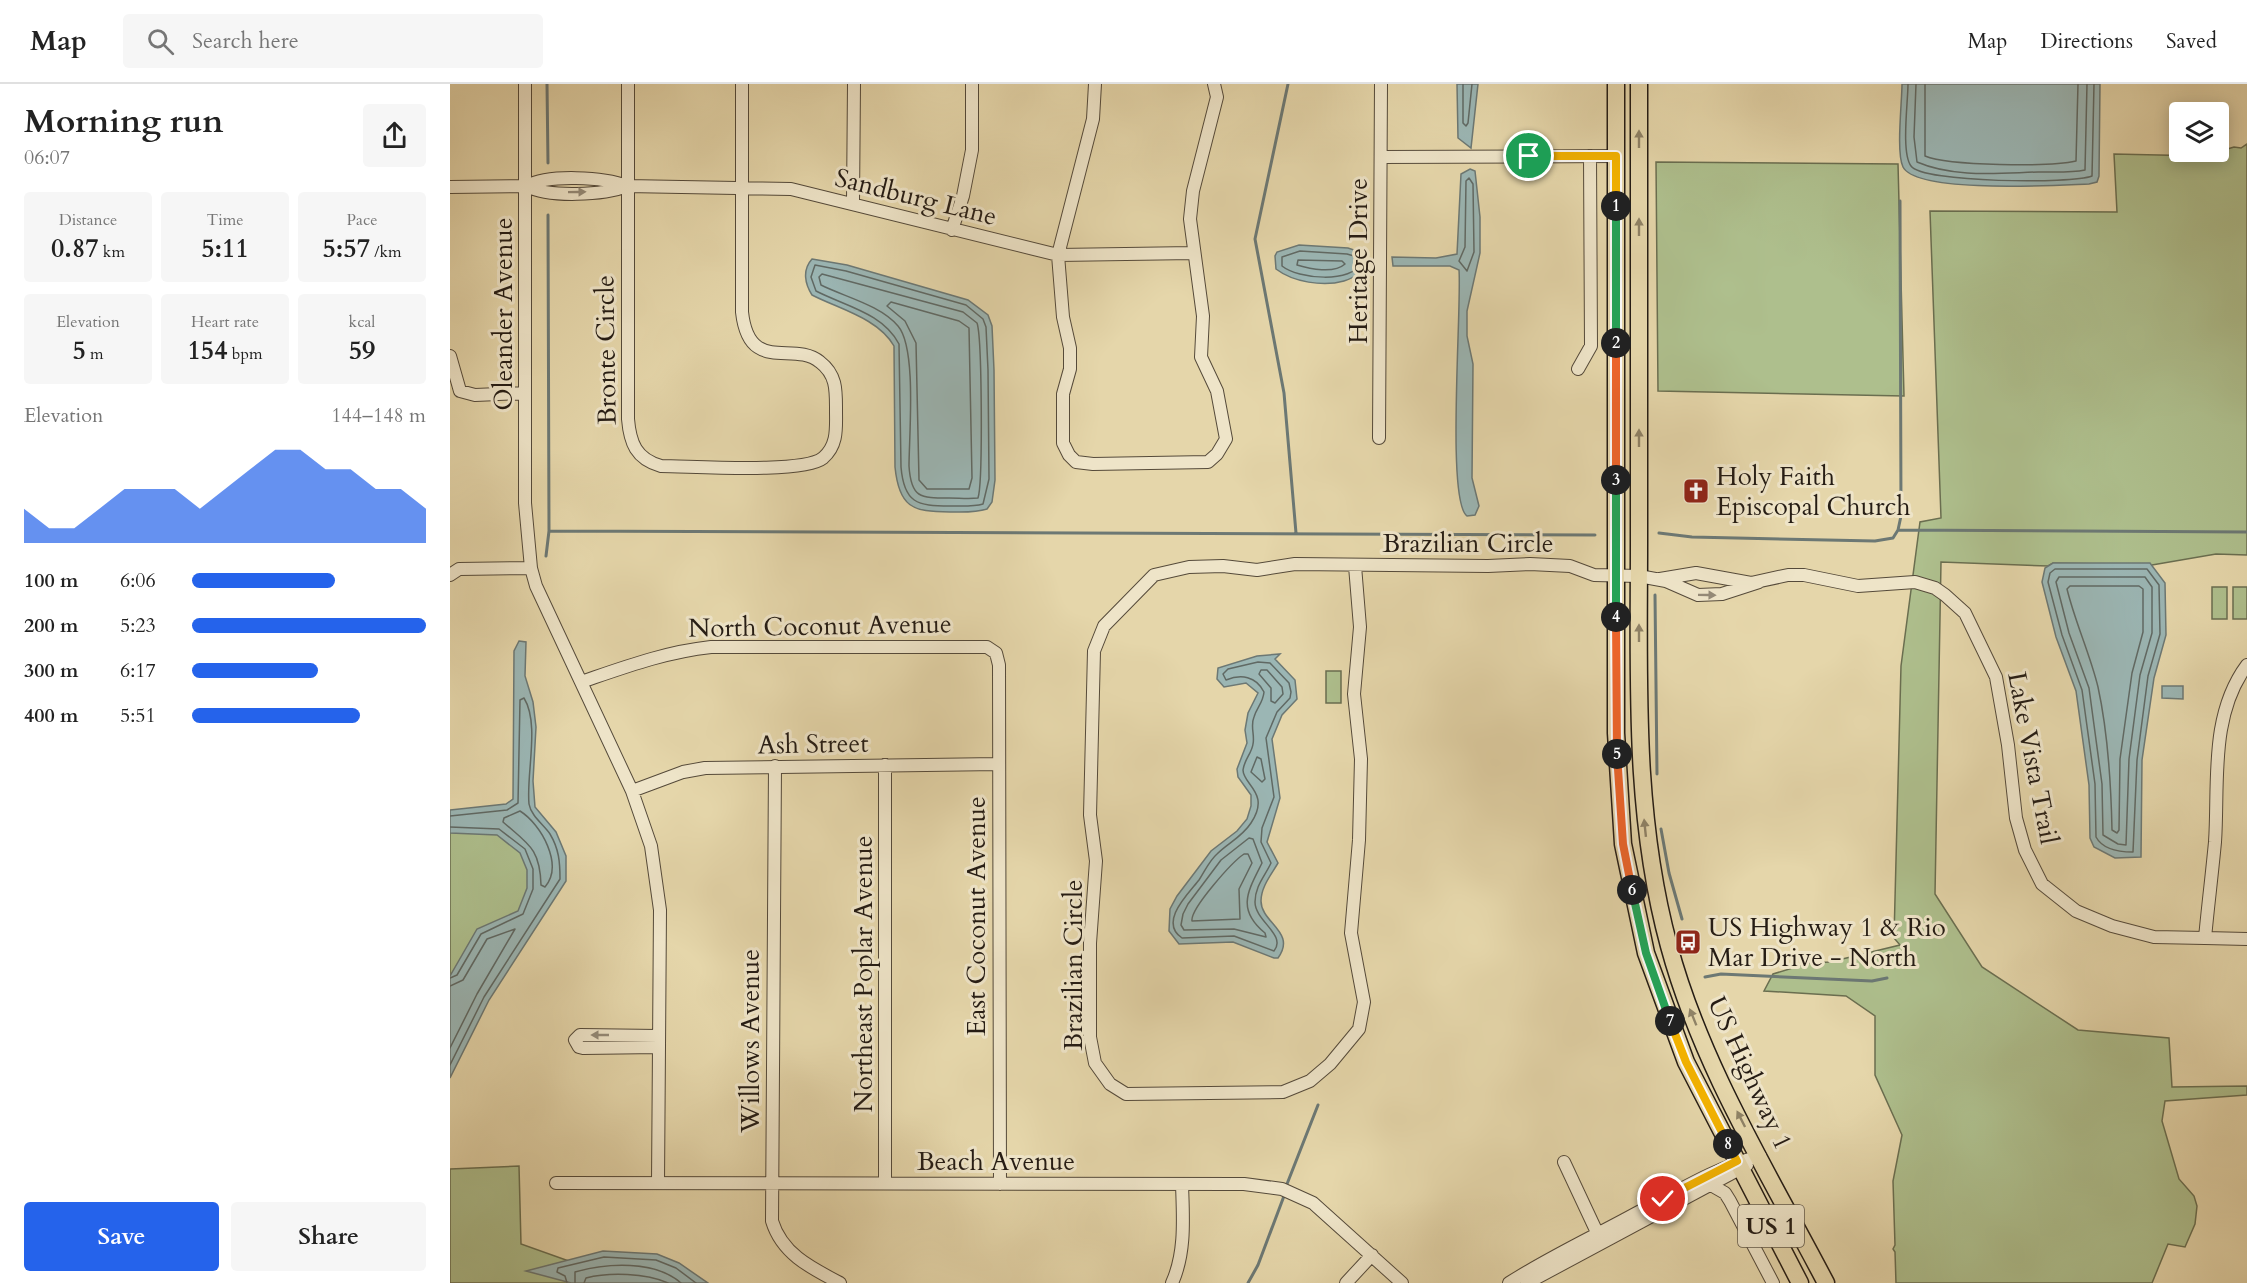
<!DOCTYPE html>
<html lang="en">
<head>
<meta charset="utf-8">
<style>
	:root { --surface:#fff; --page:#f6f6f6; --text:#222; --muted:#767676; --line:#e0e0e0; --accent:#2563eb }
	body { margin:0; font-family:Cardo,serif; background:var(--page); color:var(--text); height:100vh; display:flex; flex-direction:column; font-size:22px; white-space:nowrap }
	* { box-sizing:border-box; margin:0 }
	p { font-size:20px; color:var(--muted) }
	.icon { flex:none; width:33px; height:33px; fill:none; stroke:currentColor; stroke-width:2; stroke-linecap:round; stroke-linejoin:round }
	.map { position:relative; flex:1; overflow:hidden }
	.drawer { display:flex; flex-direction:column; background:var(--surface); width:450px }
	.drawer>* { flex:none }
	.tools { position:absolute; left:1719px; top:18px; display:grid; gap:12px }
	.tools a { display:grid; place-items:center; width:60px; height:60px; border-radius:6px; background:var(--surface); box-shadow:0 3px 15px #0003; font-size:30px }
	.pin { position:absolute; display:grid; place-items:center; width:51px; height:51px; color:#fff; margin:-26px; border:3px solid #fff; border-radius:50%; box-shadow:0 2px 6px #0007 }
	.km { position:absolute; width:30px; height:30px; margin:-15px; border-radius:50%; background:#222; color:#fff; font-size:16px; line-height:30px; text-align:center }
	.round { display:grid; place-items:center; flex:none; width:63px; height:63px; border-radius:6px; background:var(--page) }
	.summary { display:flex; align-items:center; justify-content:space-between; height:102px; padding:0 24px }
	h1 { font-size:33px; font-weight:700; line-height:45px }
	.figures { display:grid; grid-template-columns:repeat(3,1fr); gap:9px; height:102px; padding:6px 24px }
	.figures div { display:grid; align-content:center; border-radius:6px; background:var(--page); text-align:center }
	.figures b { font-size:26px; font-weight:700 }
	.figures small { font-size:16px; font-weight:400 }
	.figures p { font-size:16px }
	.chart { height:168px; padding:12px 24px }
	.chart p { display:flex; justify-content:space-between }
	.chart svg { width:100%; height:108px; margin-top:6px; fill:var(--accent); opacity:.7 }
	.action { display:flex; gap:12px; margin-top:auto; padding:12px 24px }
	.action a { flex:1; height:69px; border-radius:6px; background:var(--accent); color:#fff; font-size:24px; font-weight:700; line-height:69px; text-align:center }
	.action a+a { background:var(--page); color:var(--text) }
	ul { padding:0 24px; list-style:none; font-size:20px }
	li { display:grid; grid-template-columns:96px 72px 1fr; align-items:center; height:45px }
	li i { height:15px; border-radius:8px; background:var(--accent) }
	header { display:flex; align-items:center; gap:36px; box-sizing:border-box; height:84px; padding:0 30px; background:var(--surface); border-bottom:2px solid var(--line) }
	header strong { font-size:28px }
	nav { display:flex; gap:33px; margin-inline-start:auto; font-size:21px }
	.search { width:420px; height:54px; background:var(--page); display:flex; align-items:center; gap:15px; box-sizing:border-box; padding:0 21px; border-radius:6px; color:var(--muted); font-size:22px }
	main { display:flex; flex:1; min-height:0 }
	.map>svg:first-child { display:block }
	.green { fill:#aebf8d; stroke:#6a6e50; stroke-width:1.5 }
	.water { fill:#9bb6b4; stroke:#6c7874; stroke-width:1.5 }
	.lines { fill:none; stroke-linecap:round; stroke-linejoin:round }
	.shore { stroke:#606964; stroke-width:1.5 }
	.stream { stroke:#6c7874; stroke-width:3 }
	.minor-casing { stroke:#554a3a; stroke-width:14 }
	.major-casing { stroke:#251c14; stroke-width:19 }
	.minor { stroke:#eee4c8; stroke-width:12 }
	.major { stroke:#e5d6aa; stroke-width:16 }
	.oneway { fill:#8f8266 }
	.oneway2 { fill:#948a77 }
	.split-1-casing { stroke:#fff; stroke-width:12 }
	.split-2-casing { stroke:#fff; stroke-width:12 }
	.split-3-casing { stroke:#fff; stroke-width:12 }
	.split-4-casing { stroke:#fff; stroke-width:12 }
	.split-5-casing { stroke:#fff; stroke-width:12 }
	.split-6-casing { stroke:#fff; stroke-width:12 }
	.split-7-casing { stroke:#fff; stroke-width:12 }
	.split-8-casing { stroke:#fff; stroke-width:12 }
	.split-9-casing { stroke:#fff; stroke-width:12 }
	.split-1 { stroke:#f5b400; stroke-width:8 }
	.split-2 { stroke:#22a559; stroke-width:8 }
	.split-3 { stroke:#f0652b; stroke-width:8 }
	.split-4 { stroke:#22a559; stroke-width:8 }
	.split-5 { stroke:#f0652b; stroke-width:8 }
	.split-6 { stroke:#f0652b; stroke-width:8 }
	.split-7 { stroke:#22a559; stroke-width:8 }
	.split-8 { stroke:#f5b400; stroke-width:8 }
	.split-9 { stroke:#f5b400; stroke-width:8 }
	.labels { text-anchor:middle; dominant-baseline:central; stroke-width:6; stroke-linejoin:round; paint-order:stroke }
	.shield { fill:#eee4c8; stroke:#61584a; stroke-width:1.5 }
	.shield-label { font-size:24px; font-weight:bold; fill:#251c14 }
	.street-label { font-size:26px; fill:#251c14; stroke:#eee4c8 }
	.poi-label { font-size:26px; fill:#251c14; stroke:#eee4c8; text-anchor:start }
</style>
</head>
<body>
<header>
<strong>Map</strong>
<div class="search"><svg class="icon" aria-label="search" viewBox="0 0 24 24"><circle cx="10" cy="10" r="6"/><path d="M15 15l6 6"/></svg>Search here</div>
<nav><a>Map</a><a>Directions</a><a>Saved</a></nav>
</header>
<main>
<section class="drawer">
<div class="summary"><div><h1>Morning run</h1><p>06:07</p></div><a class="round"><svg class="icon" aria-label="share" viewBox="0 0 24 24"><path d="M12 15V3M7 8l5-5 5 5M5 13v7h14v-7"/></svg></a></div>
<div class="figures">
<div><p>Distance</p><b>0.87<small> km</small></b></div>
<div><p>Time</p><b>5:11</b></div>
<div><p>Pace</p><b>5:57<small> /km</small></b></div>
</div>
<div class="figures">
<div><p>Elevation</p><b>5<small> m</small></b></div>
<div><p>Heart rate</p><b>154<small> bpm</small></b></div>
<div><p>kcal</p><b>59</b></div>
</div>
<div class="chart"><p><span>Elevation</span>144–148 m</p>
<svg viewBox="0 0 160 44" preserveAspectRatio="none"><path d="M0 44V30L10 38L20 38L30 30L40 22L50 22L60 22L70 30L80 22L90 14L100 6L110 6L120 14L130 14L140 22L150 22L160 30V44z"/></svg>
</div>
<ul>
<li><b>100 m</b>6:06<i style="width:61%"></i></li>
<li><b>200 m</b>5:23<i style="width:100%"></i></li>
<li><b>300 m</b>6:17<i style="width:54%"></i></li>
<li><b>400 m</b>5:51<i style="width:72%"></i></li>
</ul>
<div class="action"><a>Save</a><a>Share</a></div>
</section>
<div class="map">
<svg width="1797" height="1199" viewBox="0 0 1797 1199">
	<rect width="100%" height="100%" fill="#e5d6aa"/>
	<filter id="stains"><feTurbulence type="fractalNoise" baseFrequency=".00333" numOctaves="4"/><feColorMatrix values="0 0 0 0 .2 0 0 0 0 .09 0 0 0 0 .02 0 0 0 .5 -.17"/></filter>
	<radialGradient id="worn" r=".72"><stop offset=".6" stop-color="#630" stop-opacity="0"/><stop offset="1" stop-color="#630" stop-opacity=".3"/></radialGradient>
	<path class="green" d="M1797,60V471L1766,470L1702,481L1603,479L1598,482L1491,478L1485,810L1532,883L1628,946L1719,954L1722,1003L1797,1002V1011L1715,1017L1712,1037L1729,1095L1744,1112L1747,1122L1745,1140L1735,1163L1718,1160L1702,1199H1446L1445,1168L1443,1165L1445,1161L1443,1097L1452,1051L1425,991V932L1396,912L1314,907L1323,890L1359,879L1380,878L1450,861L1444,854L1451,582L1470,438L1491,434L1480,127L1667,128L1664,70L1754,72L1784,63L1791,64Z
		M1206,78L1448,80L1454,312L1208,307Z
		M1762,503H1777V535H1762Z
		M1783,503H1797V535H1783Z
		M876,587H891V619H876Z
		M0,737L59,742L95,791L0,953Z
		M69,1082L71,1160L130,1181L214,1199H0V1085Z"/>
	<path class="water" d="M1007,0H1028L1021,64L1008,54Z
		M1452,0H1650L1649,92L1647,98L1639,100C1608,101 1467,110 1453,83C1446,69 1452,18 1452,0Z
		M1020,85L1025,87L1030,133V169L1017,227V252L1023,280L1022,394L1029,422L1025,431L1017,432C996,417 1012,222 1009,186L1000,182H943L942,173L986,174L1007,170L1011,90Z
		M849,161L898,164L916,170L919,176L915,186C909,190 901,195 894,197C873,203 843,198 826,185L825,172L827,168Z
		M362,175L397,181L518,216L538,231L542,242L544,286L545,396L542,418L537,425C525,429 513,428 500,428C462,428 449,423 445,383L444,262C428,234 389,225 362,211C355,200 352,186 362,175Z
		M1603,479H1700L1715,499L1716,551L1704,594L1692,676L1691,773L1665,774L1644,763L1640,754L1639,701L1626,607L1606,553L1592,498L1595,484Z
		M69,557L76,558L75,592L83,618L86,643L83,697L85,723L106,748L116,772V797L39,916L0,994V892L27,845L68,827L77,804V786L70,769L47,751L0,749V726L56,720L63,715L64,567Z
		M830,570L825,575L845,596L847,615L832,631L822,655L830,714L817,758L828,779C821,791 811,803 811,817C811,839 847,848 828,874H824L783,858L729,860L719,847L720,825L727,812L761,767L787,747L797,735L801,722V711L788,693L787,685L797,659L795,646L798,629L808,609L796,599L774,603L767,595L768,584L807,572Z
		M1712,602H1733V615L1712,614Z
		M153,1167L207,1170L229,1179L258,1199H121L76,1187Z"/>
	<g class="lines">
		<path class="shore" d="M1013,0V39L1016,42L1018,39L1022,0
			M1458,0C1458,18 1451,69 1461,82C1473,99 1622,100 1642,92L1644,0
			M1466,0L1464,53L1467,78C1504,94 1549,89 1588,88C1604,88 1621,89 1635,86L1637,0
			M1475,0V72C1499,82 1600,83 1626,77L1628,0
			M1019,94L1023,100L1024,168L1017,187L1009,177L1015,163L1016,97Z
			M850,167L897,170L911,174L912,178C902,200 848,195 832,182V173Z
			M848,176L892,177L895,180C884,190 860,185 847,181Z
			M365,181L396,187L516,221L533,235L536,243L538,286L539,395L533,420C523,423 511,422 500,422C467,422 454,419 451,383L449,260C433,229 395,222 366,207L361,193Z
			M372,190L513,228L527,239C532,253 533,399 528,414C519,415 509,414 499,414C470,414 461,414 459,382C459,352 467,264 448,242C430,221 395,213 371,201L369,193Z
			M441,218L509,237L519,244L522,394L519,405H477L469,396L466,259L455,237L437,222Z
			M1605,485H1697L1709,501L1710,550L1698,592L1687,676L1683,768C1669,768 1653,766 1646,753L1645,700L1632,606L1612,551L1598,498L1600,489Z
			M1609,493H1695L1702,503V549L1690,591L1679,675L1676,761L1668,760L1653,751L1652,700L1639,604L1619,549L1606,498Z
			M1620,502H1689L1693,505V548L1682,589L1670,675L1669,746L1667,749L1662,746C1661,698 1658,649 1648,603C1640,570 1625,538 1617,505Z
			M808,578L820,579L839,599L841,608L840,614L827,628L816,654L824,713L812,744L811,758L821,779C815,792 805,802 805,818C805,837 837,851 824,867L784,852L732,854C708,838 739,809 749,796C755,787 759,777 767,770C778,759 792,753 801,739C821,709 793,701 793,686C794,676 802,669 803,660C805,651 800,642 804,633C807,623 813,619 814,608C806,592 791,590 776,596L773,590L778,585Z
			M811,586H817L832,603L833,610L825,619L821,617V604L809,590Z
			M807,673L811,675L815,695L812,698L801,688Z
			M70,727C91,740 114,781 95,803L91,801C90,764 78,760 53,738L54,734Z
			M0,732L57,726L68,719L70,616L74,614C90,640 76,690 79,720C81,732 94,741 100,750C109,765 110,778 110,795L34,913L0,981
			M0,743L49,745L75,765L83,785V805L73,830L31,850L7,891L0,894
			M799,754L803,755L812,779C798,807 786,825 815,849L816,853L784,845L734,846L731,841L733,830L738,820L771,776Z
			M794,770H798L802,779L789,805L790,835L742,837C740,825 782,778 794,770Z
			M0,902L13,896L37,855L65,845L27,910L0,964
			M117,1199L115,1192L107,1188L108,1184L154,1173L206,1176L226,1184L246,1199
			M125,1199V1188C157,1179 205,1176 231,1199
			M134,1199L136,1194C159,1188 196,1189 218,1199"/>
		<path class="stream" d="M97,0L98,79
			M838,0L805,155L834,309L846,449
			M1448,446L1797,448
			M99,447L1145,451
			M1209,449L1242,453L1425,457L1443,454L1448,446L1451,432L1450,117
			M96,472L99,447L98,131
			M1205,511L1207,690
			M1211,745L1219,789L1232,835
			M1255,893L1271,890L1422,897L1437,894
			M837,1100L868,1021
			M798,1199L808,1181L834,1112"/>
		<defs>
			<path id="minor" d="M75,0V419L81,484L86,502L182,707L201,762L210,826L208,1099
				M178,0V335C180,359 186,375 211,382C242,382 353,390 373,374C388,361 386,344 386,327C386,307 387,291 370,278C343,256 299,291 292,228V0
				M645,0L643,35L608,171L613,233L620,264V285L613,310V359L619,371L626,378L643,380L758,378L767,370L776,355L767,307L751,273L753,232L740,135L743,107L767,13L764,0
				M931,73L1166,72
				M77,102C99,114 154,111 177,102
				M0,103L77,102C98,90 154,93 177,102L341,105L608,171L743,169
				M403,118L404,0
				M502,146L513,112L522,66V0
				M0,272L10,307L25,311L75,309
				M1128,285L1141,262L1140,72
				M929,354L931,0
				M905,482L910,543L904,610L911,675L909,756L901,849L914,918L909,945L880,980L860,997L833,1008L676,1010L660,1000L645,979L640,953V859L646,777L640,731L644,567L654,542L704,491L739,483L773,482L807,486L845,480L1038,482L1080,480L1120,482L1144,491L1189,492L1216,497L1248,511L1272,510L1309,498
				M0,491L9,485L81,484
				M1210,495L1246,489L1301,499L1338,491H1354L1408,502L1465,498L1485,504L1495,511L1515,529L1546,593L1558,661L1566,734L1575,766L1592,800L1626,827L1662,842L1704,853L1755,854
				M1797,581C1759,632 1769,700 1765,758C1762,790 1758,822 1755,854L1797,855
				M131,598C175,583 215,568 261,563H537L546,569L549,581L550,1100
				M435,681V1099
				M325,682L322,1137C332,1170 361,1184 390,1199
				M182,707L233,688L255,684L548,680
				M208,952L130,951L125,956L129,963L133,964L208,963
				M1114,1078L1151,1157
				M106,1099L794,1100L832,1105L863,1119L952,1199
				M1261,1101L1275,1109L1280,1117L1323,1199
				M1292,1138L1297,1127L1312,1125
				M722,1199C736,1168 733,1133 732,1100
				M896,1199L922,1171
				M1059,1199C1100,1173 1143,1153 1185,1130C1225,1109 1266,1083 1310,1072
				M1077,1199L1297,1081"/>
			<path id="major" d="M1166,0V649L1173,760L1196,869L1236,978L1350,1199
				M1189,0C1189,153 1189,307 1189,460C1189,595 1183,730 1219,862C1251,981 1319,1090 1376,1199"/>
		</defs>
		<use href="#minor" class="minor-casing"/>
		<use href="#major" class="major-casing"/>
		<use href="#minor" class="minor"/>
		<use href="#major" class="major"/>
	</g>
	<defs><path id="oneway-solid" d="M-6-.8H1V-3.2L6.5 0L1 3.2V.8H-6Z" transform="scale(1.5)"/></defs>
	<g class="oneway">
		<use href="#oneway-solid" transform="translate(1189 55) rotate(-90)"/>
		<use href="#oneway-solid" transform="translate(1189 143) rotate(-90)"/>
		<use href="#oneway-solid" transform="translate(1189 354) rotate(-90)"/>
		<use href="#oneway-solid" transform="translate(1189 549) rotate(-90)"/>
		<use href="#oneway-solid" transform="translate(1195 744) rotate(-96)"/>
		<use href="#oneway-solid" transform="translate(1243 933) rotate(-112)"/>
		<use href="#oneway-solid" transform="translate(1291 1035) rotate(-117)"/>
	</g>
	<g class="oneway2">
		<use href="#oneway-solid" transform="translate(127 108) rotate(-1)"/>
		<use href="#oneway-solid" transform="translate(1257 511) rotate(1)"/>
		<use href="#oneway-solid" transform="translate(150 951) rotate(-180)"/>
	</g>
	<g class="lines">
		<defs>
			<path id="split-1" d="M1079,72H1166V122"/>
			<path id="split-2" d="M1166,122V259"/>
			<path id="split-3" d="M1166,259V396"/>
			<path id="split-4" d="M1166,396V533"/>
			<path id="split-5" d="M1166,533L1167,670"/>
			<path id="split-6" d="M1167,670L1173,760L1182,806"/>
			<path id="split-7" d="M1182,806L1196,869L1220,937"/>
			<path id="split-8" d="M1220,937L1236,978L1278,1060"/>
			<path id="split-9" d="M1213,1115L1287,1077L1278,1060"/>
		</defs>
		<use href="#split-1" class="split-1-casing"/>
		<use href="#split-2" class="split-2-casing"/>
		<use href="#split-3" class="split-3-casing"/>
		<use href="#split-4" class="split-4-casing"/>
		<use href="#split-5" class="split-5-casing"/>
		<use href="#split-6" class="split-6-casing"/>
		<use href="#split-7" class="split-7-casing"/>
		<use href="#split-8" class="split-8-casing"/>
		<use href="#split-9" class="split-9-casing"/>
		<use href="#split-1" class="split-1"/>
		<use href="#split-2" class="split-2"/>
		<use href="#split-3" class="split-3"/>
		<use href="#split-4" class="split-4"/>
		<use href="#split-5" class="split-5"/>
		<use href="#split-6" class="split-6"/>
		<use href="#split-7" class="split-7"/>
		<use href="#split-8" class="split-8"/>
		<use href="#split-9" class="split-9"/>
	</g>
	<defs>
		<symbol id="church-square" viewBox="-11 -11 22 22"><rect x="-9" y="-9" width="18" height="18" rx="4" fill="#8f2418" stroke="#eee4c8"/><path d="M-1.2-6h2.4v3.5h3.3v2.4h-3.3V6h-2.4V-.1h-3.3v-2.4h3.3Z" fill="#fff"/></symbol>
		<symbol id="bus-square" viewBox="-11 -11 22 22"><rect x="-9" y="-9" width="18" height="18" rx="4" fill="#8f2418" stroke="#eee4c8"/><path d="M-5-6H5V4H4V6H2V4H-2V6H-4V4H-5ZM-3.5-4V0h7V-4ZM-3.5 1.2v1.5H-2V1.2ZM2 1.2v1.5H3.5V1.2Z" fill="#fff"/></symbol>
	</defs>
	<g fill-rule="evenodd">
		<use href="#church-square" x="1231" y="392" width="30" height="30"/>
		<use href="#bus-square" x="1223" y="843" width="30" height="30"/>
	</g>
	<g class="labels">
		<rect class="shield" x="1288" y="1121" width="66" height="42" rx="4.5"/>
		<g class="shield-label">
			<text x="1321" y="1142">US 1</text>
		</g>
		<g class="street-label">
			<text transform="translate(466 113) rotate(14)">Sandburg Lane</text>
			<text transform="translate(908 177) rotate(-90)">Heritage Drive</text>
			<text transform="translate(53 230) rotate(-90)">Oleander Avenue</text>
			<text transform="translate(156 266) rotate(-91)">Bronte Circle</text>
			<text x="1018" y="459">Brazilian Circle</text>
			<text transform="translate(370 542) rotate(-1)">North Coconut Avenue</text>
			<text transform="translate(363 660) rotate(-1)">Ash Street</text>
			<text transform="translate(1583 674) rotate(79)">Lake Vista Trail</text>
			<text transform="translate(526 832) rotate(-90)">East Coconut Avenue</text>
			<text transform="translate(623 881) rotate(-90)">Brazilian Circle</text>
			<text transform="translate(413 890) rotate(-90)">Northeast Poplar Avenue</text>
			<text transform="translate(300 957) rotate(-90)">Willows Avenue</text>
			<text transform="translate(1300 989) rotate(65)">US Highway 1</text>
			<text x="546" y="1077">Beach Avenue</text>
		</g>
		<g class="poi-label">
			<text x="1266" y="392">Holy Faith<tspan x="1266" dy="30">Episcopal Church</tspan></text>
			<text x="1258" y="843">US Highway 1 &amp; Rio<tspan x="1258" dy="30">Mar Drive - North</tspan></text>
		</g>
	</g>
	<rect width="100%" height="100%" filter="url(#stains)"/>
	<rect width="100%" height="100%" fill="url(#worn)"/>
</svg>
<div class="tools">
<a><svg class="icon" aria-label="layers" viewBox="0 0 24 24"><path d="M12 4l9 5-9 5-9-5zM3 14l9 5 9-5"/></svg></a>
</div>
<div class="pin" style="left:1079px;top:72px;background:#1e9e55"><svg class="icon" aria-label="arrive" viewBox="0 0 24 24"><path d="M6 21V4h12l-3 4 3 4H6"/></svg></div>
<div class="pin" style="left:1213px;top:1115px;background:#d93025"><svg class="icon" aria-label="check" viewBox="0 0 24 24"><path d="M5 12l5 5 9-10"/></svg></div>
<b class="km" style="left:1166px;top:122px">1</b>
<b class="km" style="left:1166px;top:259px">2</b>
<b class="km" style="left:1166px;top:396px">3</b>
<b class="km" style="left:1166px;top:533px">4</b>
<b class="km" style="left:1167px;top:670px">5</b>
<b class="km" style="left:1182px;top:806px">6</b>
<b class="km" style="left:1220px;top:937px">7</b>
<b class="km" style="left:1278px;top:1060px">8</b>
</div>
</main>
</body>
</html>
